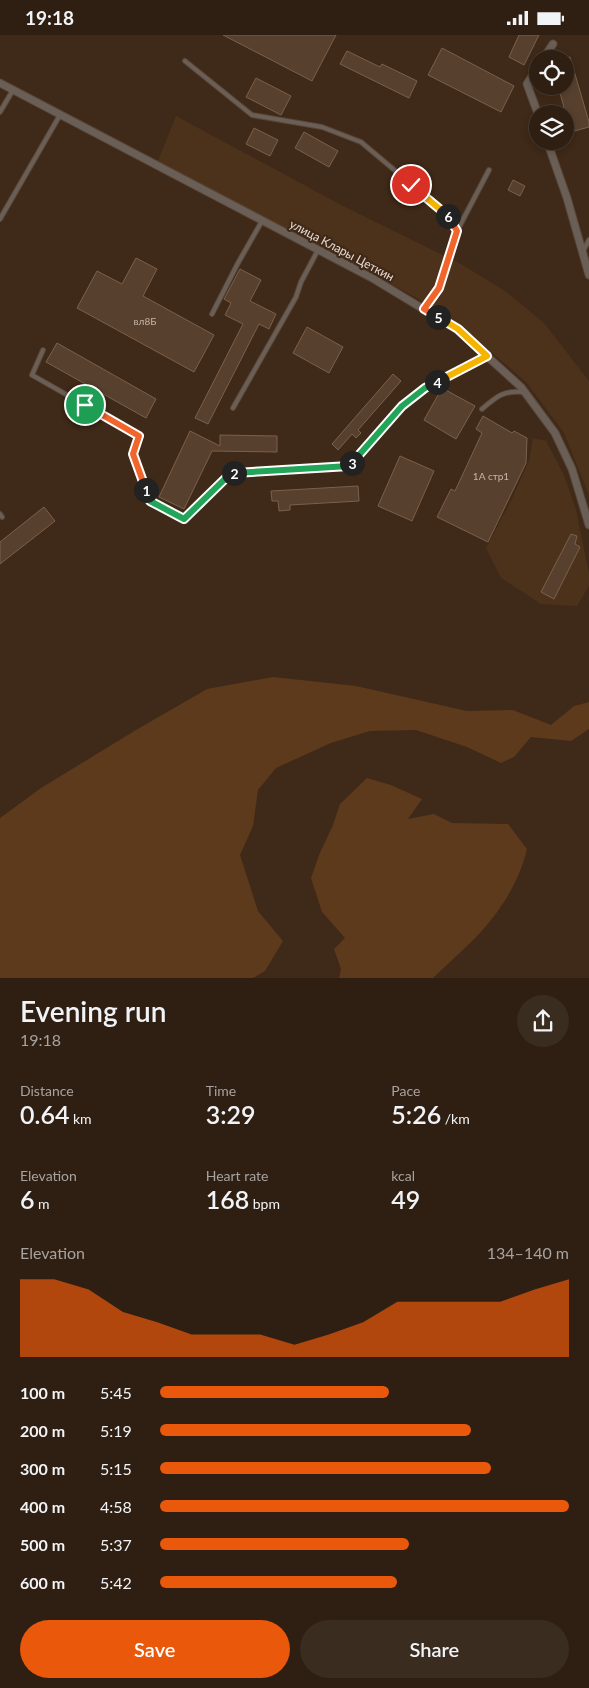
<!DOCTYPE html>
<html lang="en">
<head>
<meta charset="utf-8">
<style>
	:root { --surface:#2f1f12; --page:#3b2c20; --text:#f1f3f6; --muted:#a7a29f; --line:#4a3d32; --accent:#ea580c }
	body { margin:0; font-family:Lato,sans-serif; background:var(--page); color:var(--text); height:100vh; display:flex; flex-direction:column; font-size:19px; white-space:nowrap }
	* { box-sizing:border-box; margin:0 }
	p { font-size:16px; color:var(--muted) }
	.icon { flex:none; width:28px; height:28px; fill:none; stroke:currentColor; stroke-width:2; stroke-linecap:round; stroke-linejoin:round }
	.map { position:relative; height:943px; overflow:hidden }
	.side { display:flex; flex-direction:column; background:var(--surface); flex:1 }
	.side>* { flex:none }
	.controls { position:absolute; left:529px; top:15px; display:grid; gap:10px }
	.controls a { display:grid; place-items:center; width:45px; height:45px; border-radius:50%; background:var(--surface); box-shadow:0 2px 8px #0003,0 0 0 1px var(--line); font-size:25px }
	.pin { position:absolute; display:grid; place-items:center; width:42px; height:42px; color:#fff; margin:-21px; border:2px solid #fff; border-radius:50%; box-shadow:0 1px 5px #0007 }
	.km { position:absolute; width:25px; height:25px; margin:-12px; border-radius:50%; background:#222; color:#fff; font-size:14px; line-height:25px; text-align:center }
	.round { display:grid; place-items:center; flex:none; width:52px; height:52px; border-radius:26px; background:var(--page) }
	.head { display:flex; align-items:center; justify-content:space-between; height:85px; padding:0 20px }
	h1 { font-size:28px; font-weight:600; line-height:38px }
	.metrics { display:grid; grid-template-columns:repeat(3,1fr); gap:8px; height:85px; padding:5px 20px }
	.metrics div { display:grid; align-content:center }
	.metrics b { font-size:25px; font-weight:600 }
	.metrics small { font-size:14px; font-weight:400 }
	.metrics p { font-size:14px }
	.chart { height:140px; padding:10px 20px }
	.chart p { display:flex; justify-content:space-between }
	.chart svg { width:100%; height:90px; margin-top:5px; fill:var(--accent); opacity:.7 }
	.action { display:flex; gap:10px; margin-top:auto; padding:10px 20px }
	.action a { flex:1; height:58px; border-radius:30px; background:var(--accent); color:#fff; font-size:20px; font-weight:600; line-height:58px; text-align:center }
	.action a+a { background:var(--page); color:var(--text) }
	ul { padding:0 20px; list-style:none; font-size:16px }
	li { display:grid; grid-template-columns:80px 60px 1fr; align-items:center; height:38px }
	li i { height:12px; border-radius:6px; background:var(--accent) }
	.status { display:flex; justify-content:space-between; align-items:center; height:35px; padding:0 25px; background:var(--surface); direction:ltr }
	.status svg { height:14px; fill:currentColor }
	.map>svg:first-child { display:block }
	.built { fill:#4d321b }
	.green { fill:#5d3a1c }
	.building { fill:#58402e; stroke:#7a614e }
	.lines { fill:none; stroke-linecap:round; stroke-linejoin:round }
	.service-casing { stroke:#5a4536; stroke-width:6 }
	.minor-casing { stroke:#5a4536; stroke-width:9 }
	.service { stroke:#6a5f57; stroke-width:4 }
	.minor { stroke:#6a5f57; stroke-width:7 }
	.split-1-casing { stroke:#fff; stroke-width:10 }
	.split-2-casing { stroke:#fff; stroke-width:10 }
	.split-3-casing { stroke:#fff; stroke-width:10 }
	.split-4-casing { stroke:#fff; stroke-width:10 }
	.split-5-casing { stroke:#fff; stroke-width:10 }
	.split-6-casing { stroke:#fff; stroke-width:10 }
	.split-7-casing { stroke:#fff; stroke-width:10 }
	.split-1 { stroke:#f0652b; stroke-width:6 }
	.split-2 { stroke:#22a559; stroke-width:6 }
	.split-3 { stroke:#22a559; stroke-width:6 }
	.split-4 { stroke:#22a559; stroke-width:6 }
	.split-5 { stroke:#f5b400; stroke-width:6 }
	.split-6 { stroke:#f0652b; stroke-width:6 }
	.split-7 { stroke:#f5b400; stroke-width:6 }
	.labels { text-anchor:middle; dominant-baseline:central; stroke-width:4.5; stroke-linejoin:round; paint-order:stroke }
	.number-label { font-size:10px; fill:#c6b4a8 }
	.street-label { font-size:12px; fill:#eadbd1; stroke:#3f2918 }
</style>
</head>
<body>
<div class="status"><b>19:18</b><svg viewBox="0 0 49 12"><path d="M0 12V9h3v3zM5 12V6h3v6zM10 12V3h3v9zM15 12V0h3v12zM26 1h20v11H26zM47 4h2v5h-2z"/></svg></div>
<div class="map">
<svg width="589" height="943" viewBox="0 0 589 943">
	<rect width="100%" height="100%" fill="#3f2918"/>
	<path class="built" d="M176,81L347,173L461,229L505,256L544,288L589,346V460L564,398L527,348L468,297L417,263L158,126Z
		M533,403L546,406L564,440L576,475L589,538V551L577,571L541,569L501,543L486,513L511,466L529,426Z"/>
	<path class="green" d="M273,642L356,651L467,676L513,675L551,690L574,671L589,667V694L571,706L531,702L514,722L501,728L467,712L416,695L370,696L331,708L276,733L258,755L253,791L240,820L258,876L283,906L265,936L253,943H0V783L41,753L136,695L207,654Z
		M367,743L391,750L422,764L408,784L434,779L452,788L508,789L527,814C518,852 495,884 467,911C456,922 444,932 433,943H339L341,934L334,914L345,903L322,877L311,843L319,820L333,790L340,769Z"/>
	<path class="building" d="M223,0H336L312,46Z
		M519,0H539L524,30L509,22Z
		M442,13L514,51L501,77L428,40Z
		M347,16L380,32L382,29L417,46L409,63L340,29Z
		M570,22L589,87V92L571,97L558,51H565V23Z
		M256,43L291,61L281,80L246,62Z
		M254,93L278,105L270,121L246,109Z
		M304,97L338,116L329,132L295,113Z
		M513,145L525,151L520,161L508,155Z
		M136,223L157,234L143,261L214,300L194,337L77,273L97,236L122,249Z
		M240,234L261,245L250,266L276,279L269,294L259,289L208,389L195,383L243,289L225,280L231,268L224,264Z
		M307,292L343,312L329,338L293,318Z
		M57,308L156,364L146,383L46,327Z
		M393,339L401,346L358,395L361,398L356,403L352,399L338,415L332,409Z
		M442,353L475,371L456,404L424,385Z
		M483,381L512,398L514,396L527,403L526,428L488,507L437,482L451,454L455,456L482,398L476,394Z
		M190,396L220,411V400L277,401V417L212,416L184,474L159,462Z
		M400,421L434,436L412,486L378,471Z
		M358,451L359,466L290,470V475L279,476L278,466H272L271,456Z
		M44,472L55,486L0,529V507Z
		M571,499L577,501L575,509L580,512L554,564L541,557Z"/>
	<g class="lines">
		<defs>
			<path id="service" d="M185,26L252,80L322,92L361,107L448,180L457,196
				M0,77L13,55
				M0,184L60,80
				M583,216L589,205
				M424,274L439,253L457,196L489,135
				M212,279L238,228L262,186
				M43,315L32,340L139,401L133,419L150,466L184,484L231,438L349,431L402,371L425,353L487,321
				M233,373L296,262L301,247L318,215
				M482,374C497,361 504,355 524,357
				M0,479L2,482"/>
			<path id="minor" d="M543,24L553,9
				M538,32L527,49L538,79
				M0,48L372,243L458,295L521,352L555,398L572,434L589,490
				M547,106L567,163L589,240"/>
		</defs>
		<use href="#service" class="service-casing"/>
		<use href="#minor" class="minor-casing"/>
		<use href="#service" class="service"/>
		<use href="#minor" class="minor"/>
	</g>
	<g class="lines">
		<defs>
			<path id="split-1" d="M85,370L139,401L133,419L146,455"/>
			<path id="split-2" d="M146,455L150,466L184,484L231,438H234"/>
			<path id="split-3" d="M234,438L349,431L352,428"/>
			<path id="split-4" d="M352,428L402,371L425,353L437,347"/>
			<path id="split-5" d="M437,347L487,321L458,294L438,282"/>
			<path id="split-6" d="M438,282L424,274L439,253L457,196L448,181"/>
			<path id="split-7" d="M411,150L448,181"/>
		</defs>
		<use href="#split-1" class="split-1-casing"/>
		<use href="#split-2" class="split-2-casing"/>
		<use href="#split-3" class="split-3-casing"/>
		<use href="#split-4" class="split-4-casing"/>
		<use href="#split-5" class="split-5-casing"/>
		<use href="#split-6" class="split-6-casing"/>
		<use href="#split-7" class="split-7-casing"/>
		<use href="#split-1" class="split-1"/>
		<use href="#split-2" class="split-2"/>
		<use href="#split-3" class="split-3"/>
		<use href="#split-4" class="split-4"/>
		<use href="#split-5" class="split-5"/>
		<use href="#split-6" class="split-6"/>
		<use href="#split-7" class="split-7"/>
	</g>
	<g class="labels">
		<g class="number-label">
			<text x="145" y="286">вл8Б</text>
			<text x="491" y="441">1А стр1</text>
		</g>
		<g class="street-label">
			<text transform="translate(342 215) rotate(28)">улица Клары Цеткин</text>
		</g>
	</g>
</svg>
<div class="controls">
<a><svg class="icon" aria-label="locate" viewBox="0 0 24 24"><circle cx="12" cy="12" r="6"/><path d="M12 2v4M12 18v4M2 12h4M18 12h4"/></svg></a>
<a><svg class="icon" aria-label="layers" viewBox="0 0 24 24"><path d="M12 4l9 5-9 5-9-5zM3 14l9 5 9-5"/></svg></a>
</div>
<div class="pin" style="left:85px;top:370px;background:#1e9e55"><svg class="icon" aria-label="arrive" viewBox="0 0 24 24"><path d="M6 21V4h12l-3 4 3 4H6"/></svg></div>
<div class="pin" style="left:411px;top:150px;background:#d93025"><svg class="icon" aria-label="check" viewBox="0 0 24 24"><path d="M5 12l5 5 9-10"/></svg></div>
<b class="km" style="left:146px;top:455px">1</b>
<b class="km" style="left:234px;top:438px">2</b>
<b class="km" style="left:352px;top:428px">3</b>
<b class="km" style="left:437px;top:347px">4</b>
<b class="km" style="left:438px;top:282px">5</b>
<b class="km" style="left:448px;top:181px">6</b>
</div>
<section class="side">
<div class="head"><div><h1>Evening run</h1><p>19:18</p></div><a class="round"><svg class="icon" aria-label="share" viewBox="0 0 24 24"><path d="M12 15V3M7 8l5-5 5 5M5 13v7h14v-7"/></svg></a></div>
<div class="metrics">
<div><p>Distance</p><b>0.64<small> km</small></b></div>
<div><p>Time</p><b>3:29</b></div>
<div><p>Pace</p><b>5:26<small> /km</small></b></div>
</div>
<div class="metrics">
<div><p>Elevation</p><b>6<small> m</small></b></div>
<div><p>Heart rate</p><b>168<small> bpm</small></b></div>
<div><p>kcal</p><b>49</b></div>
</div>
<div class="chart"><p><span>Elevation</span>134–140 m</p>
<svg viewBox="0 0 160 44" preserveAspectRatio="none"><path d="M0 44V6L10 6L20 11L30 22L40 27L50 33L60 33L70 33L80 38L90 33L100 27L110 17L120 17L130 17L140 17L150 11L160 6V44z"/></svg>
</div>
<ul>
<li><b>100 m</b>5:45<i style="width:56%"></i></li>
<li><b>200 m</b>5:19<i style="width:76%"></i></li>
<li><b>300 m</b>5:15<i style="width:81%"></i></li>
<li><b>400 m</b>4:58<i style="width:100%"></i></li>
<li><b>500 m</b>5:37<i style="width:61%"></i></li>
<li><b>600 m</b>5:42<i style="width:58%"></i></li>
</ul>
<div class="action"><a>Save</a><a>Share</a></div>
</section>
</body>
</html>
